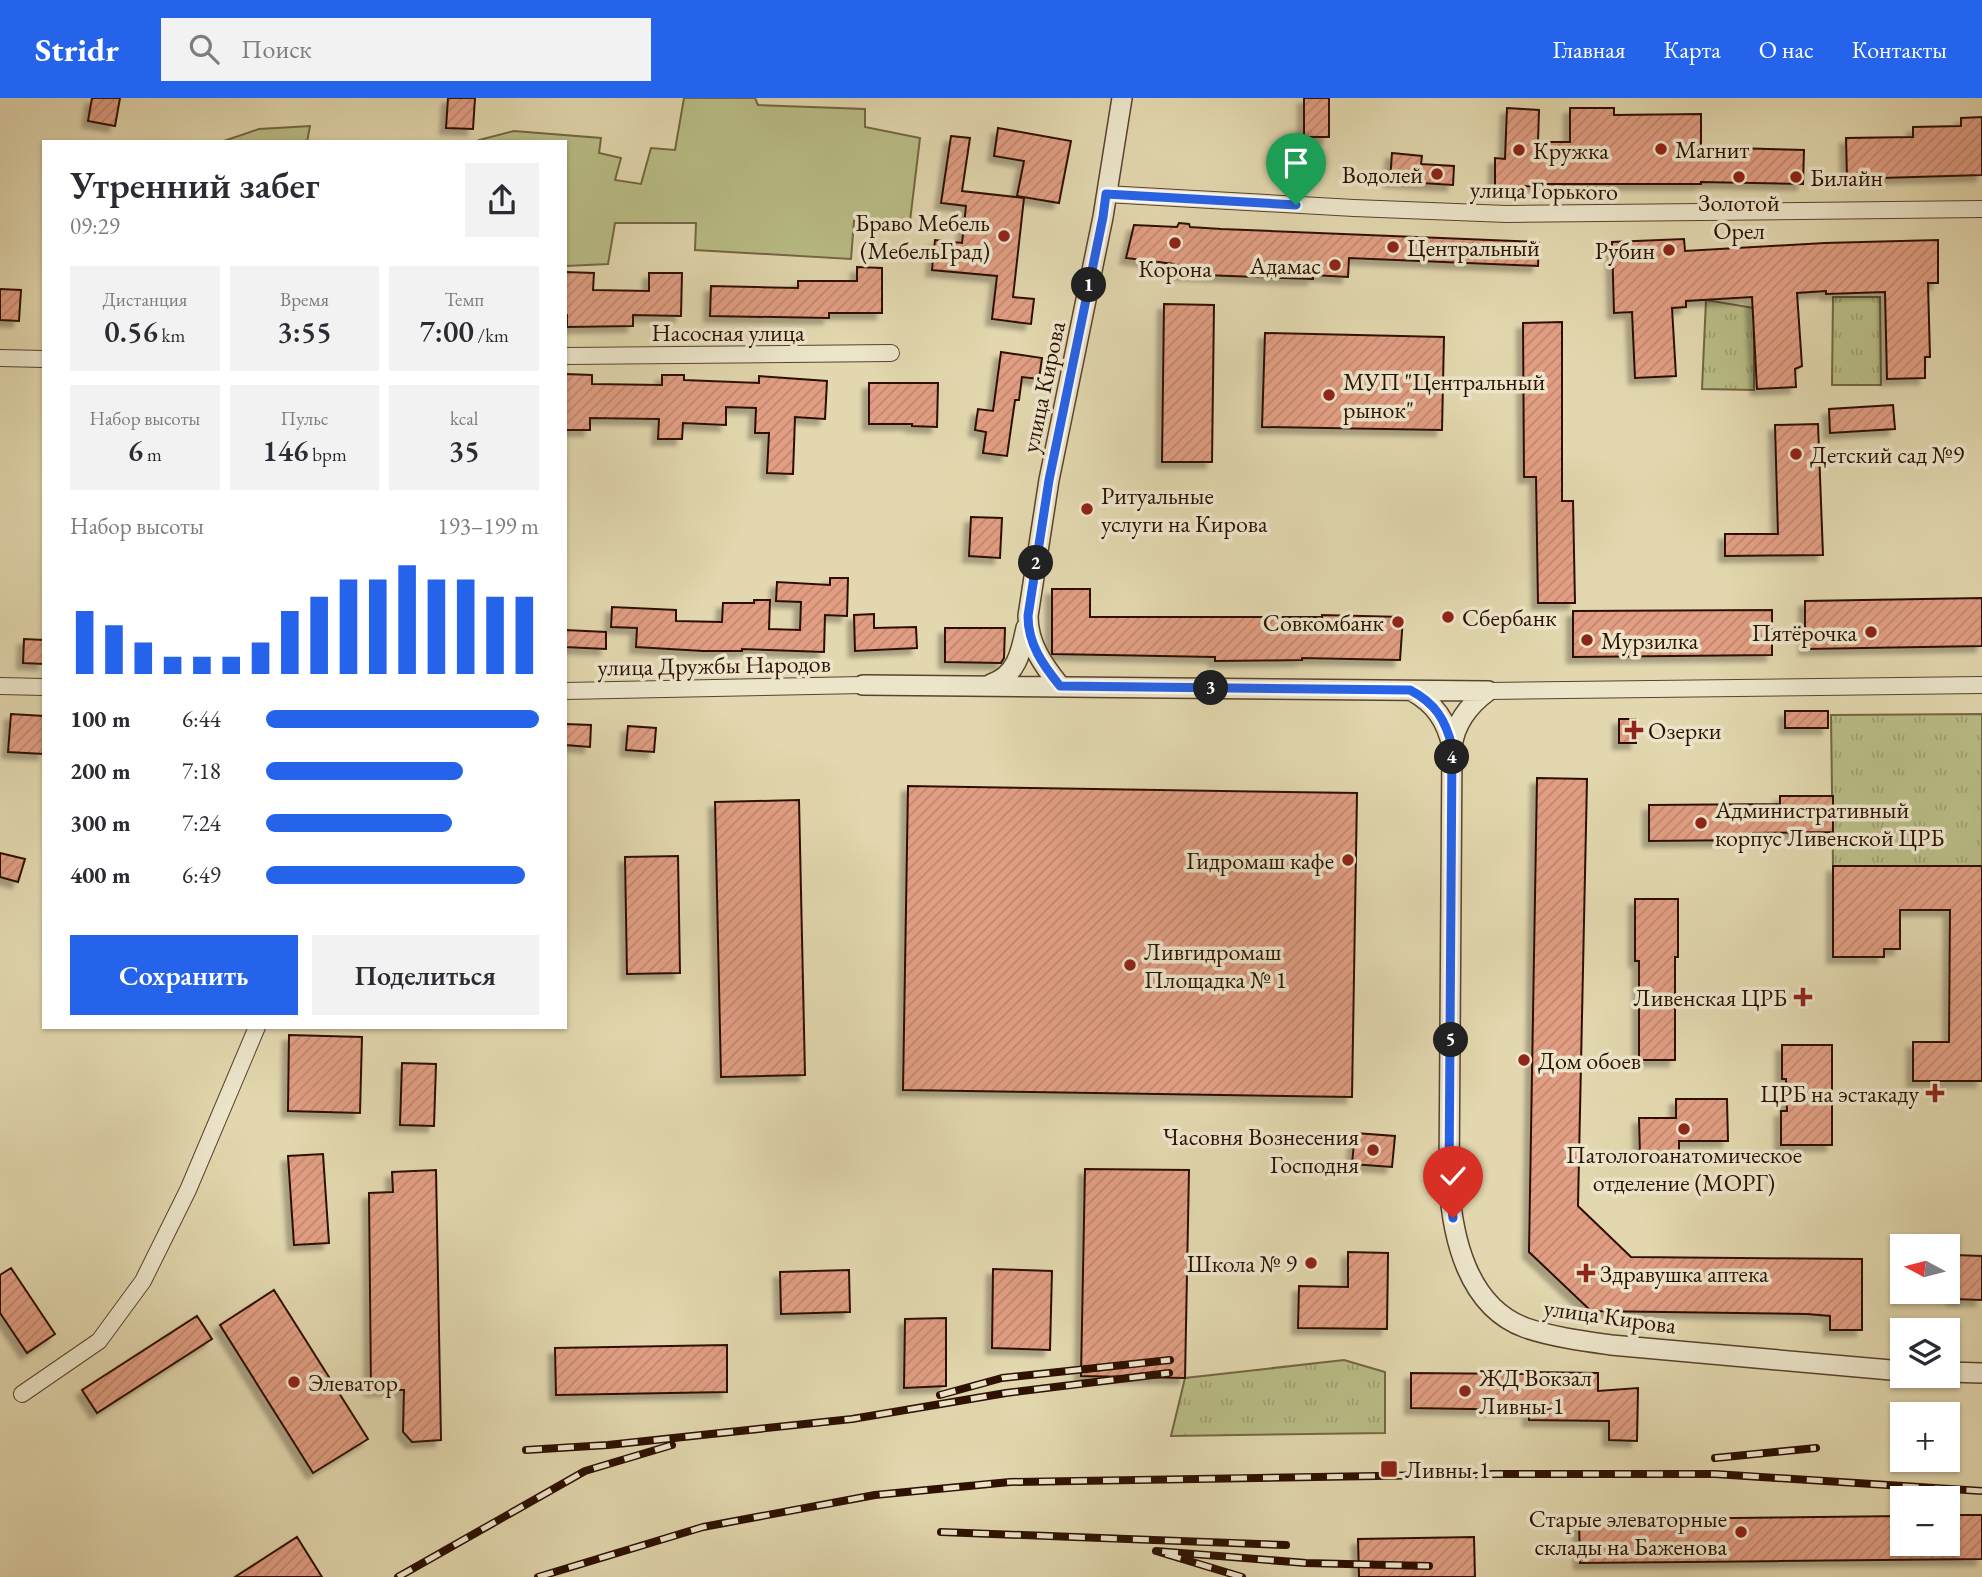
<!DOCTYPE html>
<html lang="ru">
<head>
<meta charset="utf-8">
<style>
	:root { --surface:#fff; --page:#f2f2f3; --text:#2b2b33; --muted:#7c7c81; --accent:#2563eb }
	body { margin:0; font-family:"EB Garamond",serif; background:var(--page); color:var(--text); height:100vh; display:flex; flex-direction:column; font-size:26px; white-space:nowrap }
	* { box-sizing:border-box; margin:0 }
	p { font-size:23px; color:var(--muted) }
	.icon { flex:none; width:38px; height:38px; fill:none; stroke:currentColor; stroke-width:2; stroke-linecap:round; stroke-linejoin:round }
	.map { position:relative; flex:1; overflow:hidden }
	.side { position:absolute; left:42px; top:42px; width:525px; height:889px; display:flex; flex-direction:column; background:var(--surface); border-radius:0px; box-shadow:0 2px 5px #0004 }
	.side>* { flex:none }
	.needle { width:46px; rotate:277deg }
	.buttons { position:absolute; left:1890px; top:1136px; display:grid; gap:14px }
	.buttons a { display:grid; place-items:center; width:70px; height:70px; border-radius:0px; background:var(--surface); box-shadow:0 2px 5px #0004; font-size:35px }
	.pin { position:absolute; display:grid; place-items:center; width:60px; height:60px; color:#fff; margin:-72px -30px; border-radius:50% 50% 50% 0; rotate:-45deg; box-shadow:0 0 7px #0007 }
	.pin .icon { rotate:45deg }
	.km { position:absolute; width:35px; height:35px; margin:-18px; border-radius:50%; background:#222; color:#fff; font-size:19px; line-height:35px; text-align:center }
	.round { display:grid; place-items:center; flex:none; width:74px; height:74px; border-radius:0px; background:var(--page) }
	.summary { display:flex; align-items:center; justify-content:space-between; height:119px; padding:0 28px }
	h1 { font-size:38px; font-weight:600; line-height:52px }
	.metrics { display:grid; grid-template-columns:repeat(3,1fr); gap:10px; height:119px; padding:7px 28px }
	.metrics div { display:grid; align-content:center; border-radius:0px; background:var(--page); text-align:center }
	.metrics b { font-size:30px; font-weight:600 }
	.metrics small { font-size:19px; font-weight:400 }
	.metrics p { font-size:19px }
	.chart { height:196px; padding:14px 28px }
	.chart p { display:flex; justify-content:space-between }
	.chart svg { width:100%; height:126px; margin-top:7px; stroke:var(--accent); stroke-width:6 }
	.primary-button { display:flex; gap:14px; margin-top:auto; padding:14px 28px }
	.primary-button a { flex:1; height:80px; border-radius:0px; background:var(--accent); color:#fff; font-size:28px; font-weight:600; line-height:80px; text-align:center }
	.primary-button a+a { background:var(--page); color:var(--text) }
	ul { padding:0 28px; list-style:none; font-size:23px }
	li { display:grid; grid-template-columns:112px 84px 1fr; align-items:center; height:52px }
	li i { height:18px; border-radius:9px; background:var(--accent) }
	header { display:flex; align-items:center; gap:42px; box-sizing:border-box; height:98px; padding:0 35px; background:var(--accent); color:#fff }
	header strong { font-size:33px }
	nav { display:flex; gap:38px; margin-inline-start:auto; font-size:24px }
	.search { width:490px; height:63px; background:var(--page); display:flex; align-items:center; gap:18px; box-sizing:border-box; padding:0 24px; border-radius:0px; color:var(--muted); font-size:26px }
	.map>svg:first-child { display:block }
	.park { fill:url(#park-tufts); stroke:#736643; stroke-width:2 }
	.garden { fill:#b9bd86; stroke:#736643; stroke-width:2 }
	.building { fill:url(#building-hatch); stroke:#2d1000; stroke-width:2; filter:url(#shadow) }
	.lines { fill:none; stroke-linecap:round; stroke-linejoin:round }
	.minor-casing { stroke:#5a422c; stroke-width:18 }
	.tertiary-casing { stroke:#5a422c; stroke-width:22 }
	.minor { stroke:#ece5ca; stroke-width:16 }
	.tertiary { stroke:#ece5ca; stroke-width:19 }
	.rail-casing { stroke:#2d1000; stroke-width:8 }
	.rail { stroke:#ece5ca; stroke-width:5; stroke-dasharray:16; stroke-linecap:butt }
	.route-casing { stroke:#fff; stroke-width:14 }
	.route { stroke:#2563eb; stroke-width:9 }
	.poi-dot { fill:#8f2418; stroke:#ece5ca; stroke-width:2.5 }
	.labels { text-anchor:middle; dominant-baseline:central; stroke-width:7; stroke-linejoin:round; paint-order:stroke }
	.poi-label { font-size:24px; fill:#2d1000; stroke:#ece5ca; text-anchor:start }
	.street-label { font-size:24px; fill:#2d1000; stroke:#ece5ca }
</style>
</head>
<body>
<header>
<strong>Stridr</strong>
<div class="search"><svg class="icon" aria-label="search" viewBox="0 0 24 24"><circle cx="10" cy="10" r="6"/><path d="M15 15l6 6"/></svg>Поиск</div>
<nav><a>Главная</a><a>Карта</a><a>О нас</a><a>Контакты</a></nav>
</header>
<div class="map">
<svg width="1982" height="1479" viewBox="0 0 1982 1479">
	<defs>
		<pattern id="park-tufts" width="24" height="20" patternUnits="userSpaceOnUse" patternTransform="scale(1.75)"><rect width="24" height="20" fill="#b9bd86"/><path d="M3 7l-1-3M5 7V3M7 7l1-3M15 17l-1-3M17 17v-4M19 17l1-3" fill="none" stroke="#9fa172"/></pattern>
		<pattern id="building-hatch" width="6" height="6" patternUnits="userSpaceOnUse" patternTransform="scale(1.75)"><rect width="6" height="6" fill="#e19e83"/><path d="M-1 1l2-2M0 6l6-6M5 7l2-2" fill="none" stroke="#c1876f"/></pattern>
		<filter id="shadow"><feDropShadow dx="-6" dy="6" stdDeviation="2" flood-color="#0004"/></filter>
	</defs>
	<rect width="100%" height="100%" fill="#e2d7ae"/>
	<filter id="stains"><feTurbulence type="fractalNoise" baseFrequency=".00286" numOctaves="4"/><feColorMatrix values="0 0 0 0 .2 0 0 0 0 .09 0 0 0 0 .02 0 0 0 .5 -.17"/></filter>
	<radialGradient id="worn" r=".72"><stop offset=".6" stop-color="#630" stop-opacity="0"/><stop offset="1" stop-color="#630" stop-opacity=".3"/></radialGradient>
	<path class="park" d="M1833,199H1880L1881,287H1832Z
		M1706,202L1754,210V292L1702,291Z
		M1982,616V768H1833L1831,617Z
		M1344,1262L1385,1274V1335L1171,1338L1185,1280Z"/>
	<path class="garden" d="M684,0H755L758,7L865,11V29L920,40L910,123H854L851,161L695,152L696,125H615L608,166L566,168L565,44H479V42L514,33L601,40L599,55L621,60L615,82L641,86L651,50L675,52Z
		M310,28L307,44H221L259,31Z"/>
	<path class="building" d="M92,0H120L115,28L88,23Z
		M448,0H475L473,31L446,30Z
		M1304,0H1329V39H1304Z
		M1507,10L1539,12L1538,44H1570V10H1614V17L1701,16V49L1804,52L1803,86L1701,84V86H1536V88L1495,89V60L1505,61Z
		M1982,19V77L1847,81L1846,40L1913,39V29L1961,28V20Z
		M998,30L1071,43L1059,105L1017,98L1024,63L994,58Z
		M951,38L970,40L962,93L1024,100L1013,199L1034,201L1031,226L992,221L997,178L932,172L935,142L962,145L966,108L941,105Z
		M1392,55L1422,58L1421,66L1454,68L1453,87L1390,83Z
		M1179,125L1189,126L1190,129L1221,131L1539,144L1538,168L1349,160L1348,179L1313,177V181L1176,176L1174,166L1126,160L1134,127L1177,129Z
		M1684,141L1685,153L1825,145L1938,142V185H1928L1930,259H1925V280L1887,281L1885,194L1826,196V193L1797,195L1802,268L1795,271L1796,289L1757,291L1752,199L1686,203V209L1672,210L1676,278L1635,280L1632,214L1614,215L1612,144Z
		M857,169L882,170V215H829V220L710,218L711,188L798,190V183H857Z
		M565,174L594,175L593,192L649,193V175H682L681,218L633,217V228L567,229V217H565Z
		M0,191L21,192L19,223L0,222Z
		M1164,206L1214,207L1212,364H1162Z
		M1562,224V403H1573L1575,505H1538L1536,379H1524L1523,225Z
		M1265,235L1444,239L1442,332L1262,329Z
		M1001,254L1042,260L1039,281L1022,279L1019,302H1015L1007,358L983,355L986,334L975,332L978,311L993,313Z
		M565,276L592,277V286L662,287V277H684V282L759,285V278L827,283L825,321L795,319L793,376L767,375L769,335H755L756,310L726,309V327L683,325L682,341H658L659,321L590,320V332H565Z
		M869,285H938L937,329L912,328V326H869Z
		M1893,307L1895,331L1830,335L1829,311Z
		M1818,326L1823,457L1725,458V436H1778L1775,327Z
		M971,419L1002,420L1000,460L969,458Z
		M830,480H848L847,518L825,517L824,554L742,551V553H703L636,549L637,530L611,529L612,509L676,512V523L722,524L723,505H754V502H770L769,531L800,532L801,504L776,503L777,484L830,487Z
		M1052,491H1090V519H1322V517L1403,519L1400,562L1302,560V562L1215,563V559L1052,556Z
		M1982,500V548L1805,551V503Z
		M1772,512V557L1573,559V513Z
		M874,516V530L916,529L917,550L855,553L854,517Z
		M945,530H1005L1004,560L1001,565L945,564Z
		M565,532L606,534V551L565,549Z
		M24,541L44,542V566L23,565Z
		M1785,613H1828V630H1785Z
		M11,616L44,618V656L8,654Z
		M1619,621H1636V645H1619Z
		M565,626L591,627L590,649L565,647Z
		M628,628L656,630L654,654L626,652Z
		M1537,680L1587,681L1578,1108L1631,1159L1862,1161V1232H1830V1218L1807,1216L1591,1213L1529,1154Z
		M908,688L1357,695L1352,999L903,992Z
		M1780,698H1833V734L1753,735V742L1649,743V707L1780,706Z
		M799,702L805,977L721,979L715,704Z
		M0,755L25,761L18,784L0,779Z
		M678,758L680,875L627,876L625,759Z
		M1833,768H1982V983H1913V944H1949L1950,812H1900V851H1884V859H1833Z
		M1635,801H1678V859H1675V962H1639V863H1635Z
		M289,937L362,939L360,1015L288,1013Z
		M1782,947H1832V1047H1781V1013H1787L1786,981H1782Z
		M402,965L436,966L434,1028L400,1027Z
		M1676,1001H1727L1728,1043H1679V1056L1640,1057L1639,1020H1676Z
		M1355,1035L1395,1038L1392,1069L1352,1066Z
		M323,1056L329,1145L294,1147L288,1058Z
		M1085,1071L1189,1072L1185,1280L1081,1278Z
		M436,1072L441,1342L412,1344L403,1334L404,1292H371L369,1095L393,1094L392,1074Z
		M1348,1154L1388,1155L1387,1231L1298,1230L1299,1188L1348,1189Z
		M1954,1157L1982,1158V1202L1953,1201Z
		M11,1170L55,1236L27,1255L0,1215V1177Z
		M993,1171L1052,1173L1050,1252L992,1250Z
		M849,1172L850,1214L781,1216L780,1174Z
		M274,1192L368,1341L313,1375L220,1227Z
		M197,1218L212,1241L97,1315L82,1292Z
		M946,1220V1288L904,1290L905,1221Z
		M727,1247V1294L556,1297L555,1250Z
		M1529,1274L1598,1275V1293L1638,1290L1637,1343L1609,1342V1323L1529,1322V1312L1411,1310V1275L1529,1276Z
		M1948,1417H1982V1461L1580,1465L1579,1422L1902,1418V1446H1948Z
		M297,1439L322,1479H235Z
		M1474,1439L1475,1479H1359L1358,1441Z"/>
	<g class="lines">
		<defs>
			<path id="minor" d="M1106,96L1354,110L1507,116L1982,111
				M565,258L891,255
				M0,260L44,261
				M0,588L44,589
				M565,593L863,587
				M1488,593L1982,587
				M22,1296L99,1243L143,1183L188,1092L257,929"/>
			<path id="tertiary" d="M991,586C1017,577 1021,554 1026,530
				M863,587L1488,593
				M1060,588C1043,567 1028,546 1028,518L1049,382L1103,119L1122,0
				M1412,593C1435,606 1446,622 1452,648
				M1488,593C1469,607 1455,624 1452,649L1449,1084C1452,1138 1467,1209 1526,1230C1553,1239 1583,1243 1611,1247L1902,1273
				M1948,1274L1982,1275"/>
		</defs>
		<use href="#minor" class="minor-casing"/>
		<use href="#tertiary" class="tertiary-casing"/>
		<use href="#minor" class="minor"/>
		<use href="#tertiary" class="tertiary"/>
		<defs>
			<path id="rail" d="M940,1297L1002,1280L1170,1262
				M526,1352L608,1347L852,1321L1006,1295L1169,1275
				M1715,1360L1816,1350
				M941,1434L1286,1447
				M398,1479L585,1373L672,1347
				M538,1479L703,1429L875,1397L1010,1384L1497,1376H1715L1982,1393
				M1242,1479L1156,1453L1306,1465L1429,1468"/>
		</defs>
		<use href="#rail" class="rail-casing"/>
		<use href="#rail" class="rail"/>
	</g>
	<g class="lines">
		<defs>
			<path id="route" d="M1296,107L1106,96L1103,119L1049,382L1028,518C1028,546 1043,567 1060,588L1410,592C1435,605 1446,622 1452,649L1449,1084L1453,1120"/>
		</defs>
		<use href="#route" class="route-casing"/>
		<use href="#route" class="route"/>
	</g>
	<g class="poi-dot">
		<circle cx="1661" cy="51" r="7"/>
		<circle cx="1519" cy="52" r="7"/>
		<circle cx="1437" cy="76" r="7"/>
		<circle cx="1739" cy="79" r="7"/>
		<circle cx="1796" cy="79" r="7"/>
		<circle cx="1004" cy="138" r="7"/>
		<circle cx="1175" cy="145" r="7"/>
		<circle cx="1393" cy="149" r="7"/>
		<circle cx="1669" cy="152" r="7"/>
		<circle cx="1335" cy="167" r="7"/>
		<circle cx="1329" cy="297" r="7"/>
		<circle cx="1796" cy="356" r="7"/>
		<circle cx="1087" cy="411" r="7"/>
		<circle cx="1448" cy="519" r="7"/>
		<circle cx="1398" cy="524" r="7"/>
		<circle cx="1871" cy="534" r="7"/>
		<circle cx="1587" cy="542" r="7"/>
		<path d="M1630.5 621.5h7v7h7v7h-7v7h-7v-7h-7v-7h7z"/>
		<circle cx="1701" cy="725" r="7"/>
		<circle cx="1348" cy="762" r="7"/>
		<circle cx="1130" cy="867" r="7"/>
		<path d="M1799.5 888.5h7v7h7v7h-7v7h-7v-7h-7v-7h7z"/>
		<circle cx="1524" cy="962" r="7"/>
		<path d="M1931.5 984.5h7v7h7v7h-7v7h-7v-7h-7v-7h7z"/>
		<circle cx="1684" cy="1031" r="7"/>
		<circle cx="1373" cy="1052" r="7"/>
		<circle cx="1311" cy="1165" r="7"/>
		<path d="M1582.5 1164.5h7v7h7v7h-7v7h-7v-7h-7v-7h7z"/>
		<circle cx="294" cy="1284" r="7"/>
		<circle cx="1465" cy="1293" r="7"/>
		<rect x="1380" y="1362" width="18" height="18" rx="3.5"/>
		<circle cx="1741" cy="1434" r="7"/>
	</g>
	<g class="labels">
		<g class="poi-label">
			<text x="1675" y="51">Магнит</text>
			<text x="1533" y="52">Кружка</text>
			<text x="1423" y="76" text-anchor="end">Водолей</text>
			<text x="1810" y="79">Билайн</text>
			<text x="1739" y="104" text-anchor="middle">Золотой<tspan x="1739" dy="28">Орел</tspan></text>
			<text x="990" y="124" text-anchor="end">Браво Мебель<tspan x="990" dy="28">(МебельГрад)</tspan></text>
			<text x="1407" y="149">Центральный</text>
			<text x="1655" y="152" text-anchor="end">Рубин</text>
			<text x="1321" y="167" text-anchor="end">Адамас</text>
			<text x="1175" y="170" text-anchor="middle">Корона</text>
			<text x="1343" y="283">МУП "Центральный<tspan x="1343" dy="28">рынок"</tspan></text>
			<text x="1810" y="356">Детский сад №9</text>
			<text x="1101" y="397">Ритуальные<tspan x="1101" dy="28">услуги на Кирова</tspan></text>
			<text x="1462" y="519">Сбербанк</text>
			<text x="1384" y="524" text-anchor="end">Совкомбанк</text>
			<text x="1857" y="534" text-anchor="end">Пятёрочка</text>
			<text x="1601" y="542">Мурзилка</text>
			<text x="1648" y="632">Озерки</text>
			<text x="1715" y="711">Административный<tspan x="1715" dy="28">корпус Ливенской ЦРБ</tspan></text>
			<text x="1334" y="762" text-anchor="end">Гидромаш кафе</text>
			<text x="1144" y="853">Ливгидромаш<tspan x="1144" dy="28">Площадка № 1</tspan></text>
			<text x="1787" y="899" text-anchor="end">Ливенская ЦРБ</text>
			<text x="1538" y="962">Дом обоев</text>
			<text x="1919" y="995" text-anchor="end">ЦРБ на эстакаду</text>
			<text x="1359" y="1038" text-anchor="end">Часовня Вознесения<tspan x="1359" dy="28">Господня</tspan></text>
			<text x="1684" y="1056" text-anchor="middle">Патологоанатомическое<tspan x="1684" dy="28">отделение (МОРГ)</tspan></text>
			<text x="1297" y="1165" text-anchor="end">Школа № 9</text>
			<text x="1600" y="1175">Здравушка аптека</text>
			<text x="1479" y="1279">ЖД Вокзал<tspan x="1479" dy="28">Ливны-1</tspan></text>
			<text x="308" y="1284">Элеватор</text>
			<text x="1405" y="1371">Ливны-1</text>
			<text x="1727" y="1420" text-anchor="end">Старые элеваторные<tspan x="1727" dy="28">склады на Баженова</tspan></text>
		</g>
		<g class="street-label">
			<text transform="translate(1544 92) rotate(1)">улица Горького</text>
			<text x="728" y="234">Насосная улица</text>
			<text transform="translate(1043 289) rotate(-78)">улица Кирова</text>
			<text transform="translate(714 567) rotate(-1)">улица Дружбы Народов</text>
			<text transform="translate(1610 1218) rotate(8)">улица Кирова</text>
		</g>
	</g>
	<rect width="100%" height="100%" filter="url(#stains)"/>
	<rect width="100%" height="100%" fill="url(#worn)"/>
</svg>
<div class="buttons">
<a><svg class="needle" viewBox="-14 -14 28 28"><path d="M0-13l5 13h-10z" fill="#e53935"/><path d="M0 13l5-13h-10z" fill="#7c7c81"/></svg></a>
<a><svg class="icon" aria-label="layers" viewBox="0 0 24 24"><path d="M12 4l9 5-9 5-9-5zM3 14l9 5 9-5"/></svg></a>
<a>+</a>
<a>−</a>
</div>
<div class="pin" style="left:1296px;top:107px;background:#1e9e55"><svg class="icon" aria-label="arrive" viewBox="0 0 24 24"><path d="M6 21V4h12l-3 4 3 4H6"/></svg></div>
<div class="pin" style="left:1453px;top:1120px;background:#d93025"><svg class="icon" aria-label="check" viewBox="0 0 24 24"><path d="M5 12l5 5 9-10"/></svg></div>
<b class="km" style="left:1089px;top:187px">1</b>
<b class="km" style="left:1036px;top:465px">2</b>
<b class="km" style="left:1211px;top:590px">3</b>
<b class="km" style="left:1452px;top:659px">4</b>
<b class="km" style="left:1451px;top:942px">5</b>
<section class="side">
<div class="summary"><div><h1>Утренний забег</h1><p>09:29</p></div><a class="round"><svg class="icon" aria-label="share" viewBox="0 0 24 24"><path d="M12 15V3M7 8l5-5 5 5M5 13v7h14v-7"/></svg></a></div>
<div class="metrics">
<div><p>Дистанция</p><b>0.56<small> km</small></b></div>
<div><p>Время</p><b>3:55</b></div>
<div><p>Темп</p><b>7:00<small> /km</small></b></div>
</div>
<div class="metrics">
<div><p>Набор высоты</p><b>6<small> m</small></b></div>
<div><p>Пульс</p><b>146<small> bpm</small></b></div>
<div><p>kcal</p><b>35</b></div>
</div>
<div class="chart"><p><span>Набор высоты</span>193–199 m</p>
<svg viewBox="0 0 160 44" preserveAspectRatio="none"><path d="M5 44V22M15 44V27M25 44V33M35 44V38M45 44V38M55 44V38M65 44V33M75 44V22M85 44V17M95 44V11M105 44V11M115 44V6M125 44V11M135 44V11M145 44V17M155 44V17"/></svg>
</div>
<ul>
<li><b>100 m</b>6:44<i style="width:100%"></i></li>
<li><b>200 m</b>7:18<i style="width:72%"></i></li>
<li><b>300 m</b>7:24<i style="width:68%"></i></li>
<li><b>400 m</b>6:49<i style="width:95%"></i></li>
</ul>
<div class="primary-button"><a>Сохранить</a><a>Поделиться</a></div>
</section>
</div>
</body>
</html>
